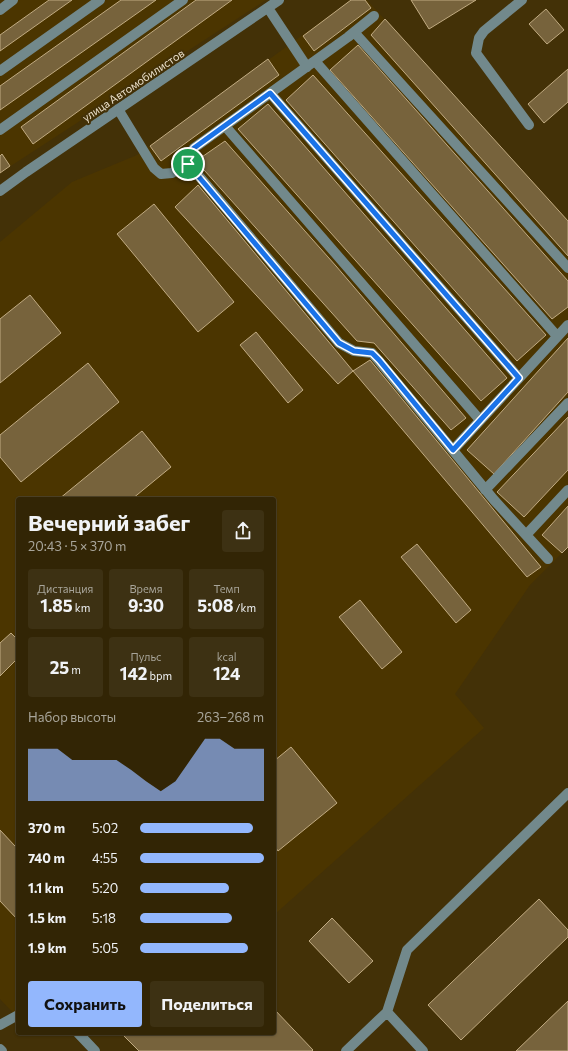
<!DOCTYPE html>
<html lang="ru">
<head>
<meta charset="utf-8">
<style>
	:root { --surface:#322505; --page:#3d3113; --text:#f1f3f6; --muted:#a8a59a; --line:#4d4227; --accent:#93b7fd }
	body { margin:0; font-family:Commissioner,sans-serif; background:var(--page); color:var(--text); height:100vh; display:flex; flex-direction:column; font-size:15px; white-space:nowrap }
	* { box-sizing:border-box; margin:0 }
	p { font-size:13px; color:var(--muted) }
	.icon { flex:none; width:22px; height:22px; fill:none; stroke:currentColor; stroke-width:2; stroke-linecap:round; stroke-linejoin:round }
	.map { position:relative; flex:1; overflow:hidden }
	.side { position:absolute; left:16px; top:497px; width:260px; height:538px; display:flex; flex-direction:column; background:var(--surface); border-radius:4px; box-shadow:0 1px 3px #0004,0 0 0 1px var(--line) }
	.side>* { flex:none }
	.pin { position:absolute; display:grid; place-items:center; width:34px; height:34px; color:#fff; margin:-17px; border:2px solid #fff; border-radius:50%; box-shadow:0 1px 4px #0007 }
	.round { display:grid; place-items:center; flex:none; width:42px; height:42px; border-radius:4px; background:var(--page) }
	.headline { display:flex; align-items:center; justify-content:space-between; height:68px; padding:0 12px }
	h1 { font-size:22px; font-weight:700; line-height:30px }
	.figures { display:grid; grid-template-columns:repeat(3,1fr); gap:6px; height:68px; padding:4px 12px }
	.figures div { display:grid; align-content:center; border-radius:4px; background:var(--page); text-align:center }
	.figures b { font-size:17px; font-weight:700 }
	.figures small { font-size:11px; font-weight:400 }
	.figures p { font-size:11px }
	.chart { height:112px; padding:8px 12px }
	.chart p { display:flex; justify-content:space-between }
	.chart svg { width:100%; height:72px; margin-top:4px; fill:var(--accent); opacity:.7 }
	.button { display:flex; gap:8px; margin-top:auto; padding:8px 12px }
	.button a { flex:1; height:46px; border-radius:4px; background:var(--accent); color:#111; font-size:16px; font-weight:700; line-height:46px; text-align:center }
	.button a+a { background:var(--page); color:var(--text) }
	ul { padding:0 12px; list-style:none; font-size:13px }
	li { display:grid; grid-template-columns:64px 48px 1fr; align-items:center; height:30px }
	li i { height:10px; border-radius:5px; background:var(--accent) }
	.map>svg:first-child { display:block }
	.built { fill:#4b3500 }
	.building { fill:#77633c; stroke:#c1ab82 }
	.lines { fill:none; stroke-linecap:round; stroke-linejoin:round }
	.minor { stroke:#72898c; stroke-width:10 }
	.route-casing { stroke:#fff; stroke-width:8 }
	.route { stroke:#1a73e8; stroke-width:5 }
	.labels { text-anchor:middle; dominant-baseline:central; stroke-width:4; stroke-linejoin:round; paint-order:stroke }
	.street-label { font-size:11px; fill:#efe4cf; stroke:#433107 }
</style>
</head>
<body>
<div class="map">
<svg width="568" height="1051" viewBox="0 0 568 1051">
	<rect width="100%" height="100%" fill="#433107"/>
	<path class="built" d="M0,0H266L0,173Z
		M351,0H367L568,220V547L530,585L455,694L484,728L274,915V499H18V1018L0,999V242L72,182L137,155Z"/>
	<path class="building" d="M49,0H72L0,51V35Z
		M121,0H156L0,110V86Z
		M196,0H232L33,144L21,127Z
		M351,0H365L371,8L314,51L303,36Z
		M411,0H476L429,29Z
		M546,9L564,30L547,44L529,24Z
		M385,19L568,221V256L371,35Z
		M358,45L568,281V307L552,319L330,70Z
		M268,59L279,75L161,161L150,146Z
		M568,69V102L544,123L528,104Z
		M313,75L546,335L517,361L286,100Z
		M268,104L507,378L481,401L238,129Z
		M225,141L336,266L466,418L451,430L374,343L357,341L196,161Z
		M2,154L10,166L0,173V156Z
		M198,185L353,371L338,384L175,207Z
		M154,204L234,302L198,332L117,234Z
		M30,295L61,333L0,383V319Z
		M256,332L303,390L288,403L240,345Z
		M568,338V392L494,474L467,450Z
		M370,360L541,567L527,577L353,371Z
		M88,363L119,402L21,482L0,457V435Z
		M568,417V470L524,517L497,492Z
		M142,431L171,467L132,499H59Z
		M568,506V547L562,553L542,535Z
		M417,544L471,610L456,623L401,557Z
		M360,600L402,652L382,669L339,617Z
		M11,633L18,640V658L0,676V643Z
		M291,747L337,803L278,851L274,845V761Z
		M0,830L15,846L18,843V920L0,901Z
		M539,899L568,930V937L461,1040L428,1005Z
		M332,918L373,961L349,983L309,941Z
		M568,1001V1051H516Z
		M274,1009L313,1050L312,1051H139L121,1033H274Z"/>
	<g class="lines">
		<path class="minor" d="M522,0L484,31L479,38L476,53L529,125
			M268,8L307,67
			M0,10L13,0
			M374,16L348,37L194,148L188,156V163L339,343L354,351L372,353L379,361L494,500L548,559
			M354,32L568,268
			M315,61L557,336
			M0,71L100,0
			M270,93L519,378
			M118,109L154,168L161,174L172,173L188,163
			M225,126L480,420
			M0,130L183,0
			M0,191L26,172L279,0
			M453,450L568,325
			M485,490L568,403
			M526,535L568,490
			M0,1025L18,1015
			M78,1033L95,1051
			M0,1049L2,1051
			M346,1051L387,1012
			M423,1051L387,1012L407,950L568,793"/>
	</g>
	<g class="lines">
		<defs>
			<path id="route" d="M270,93L519,378L453,450L379,360L372,353L354,351L339,343L188,164V156L194,148Z"/>
		</defs>
		<use href="#route" class="route-casing"/>
		<use href="#route" class="route"/>
	</g>
	<g class="labels">
		<g class="street-label">
			<text transform="translate(133 85) rotate(-34)">улица Автомобилистов</text>
		</g>
	</g>
</svg>
<div class="pin" style="left:188px;top:164px;background:#1e9e55"><svg class="icon" aria-label="arrive" viewBox="0 0 24 24"><path d="M6 21V4h12l-3 4 3 4H6"/></svg></div>
<section class="side">
<div class="headline"><div><h1>Вечерний забег</h1><p>20:43 · 5 × 370 m</p></div><a class="round"><svg class="icon" aria-label="share" viewBox="0 0 24 24"><path d="M12 15V3M7 8l5-5 5 5M5 13v7h14v-7"/></svg></a></div>
<div class="figures">
<div><p>Дистанция</p><b>1.85<small> km</small></b></div>
<div><p>Время</p><b>9:30</b></div>
<div><p>Темп</p><b>5:08<small> /km</small></b></div>
</div>
<div class="figures">
<div><b>25<small> m</small></b></div>
<div><p>Пульс</p><b>142<small> bpm</small></b></div>
<div><p>kcal</p><b>124</b></div>
</div>
<div class="chart"><p><span>Набор высоты</span>263–268 m</p>
<svg viewBox="0 0 160 44" preserveAspectRatio="none"><path d="M0 44V12L10 12L20 12L30 19L40 19L50 19L60 19L70 25L80 32L90 38L100 32L110 19L120 6L130 6L140 12L150 12L160 12V44z"/></svg>
</div>
<ul>
<li><b>370 m</b>5:02<i style="width:91%"></i></li>
<li><b>740 m</b>4:55<i style="width:100%"></i></li>
<li><b>1.1 km</b>5:20<i style="width:72%"></i></li>
<li><b>1.5 km</b>5:18<i style="width:74%"></i></li>
<li><b>1.9 km</b>5:05<i style="width:87%"></i></li>
</ul>
<div class="button"><a>Сохранить</a><a>Поделиться</a></div>
</section>
</div>
</body>
</html>
